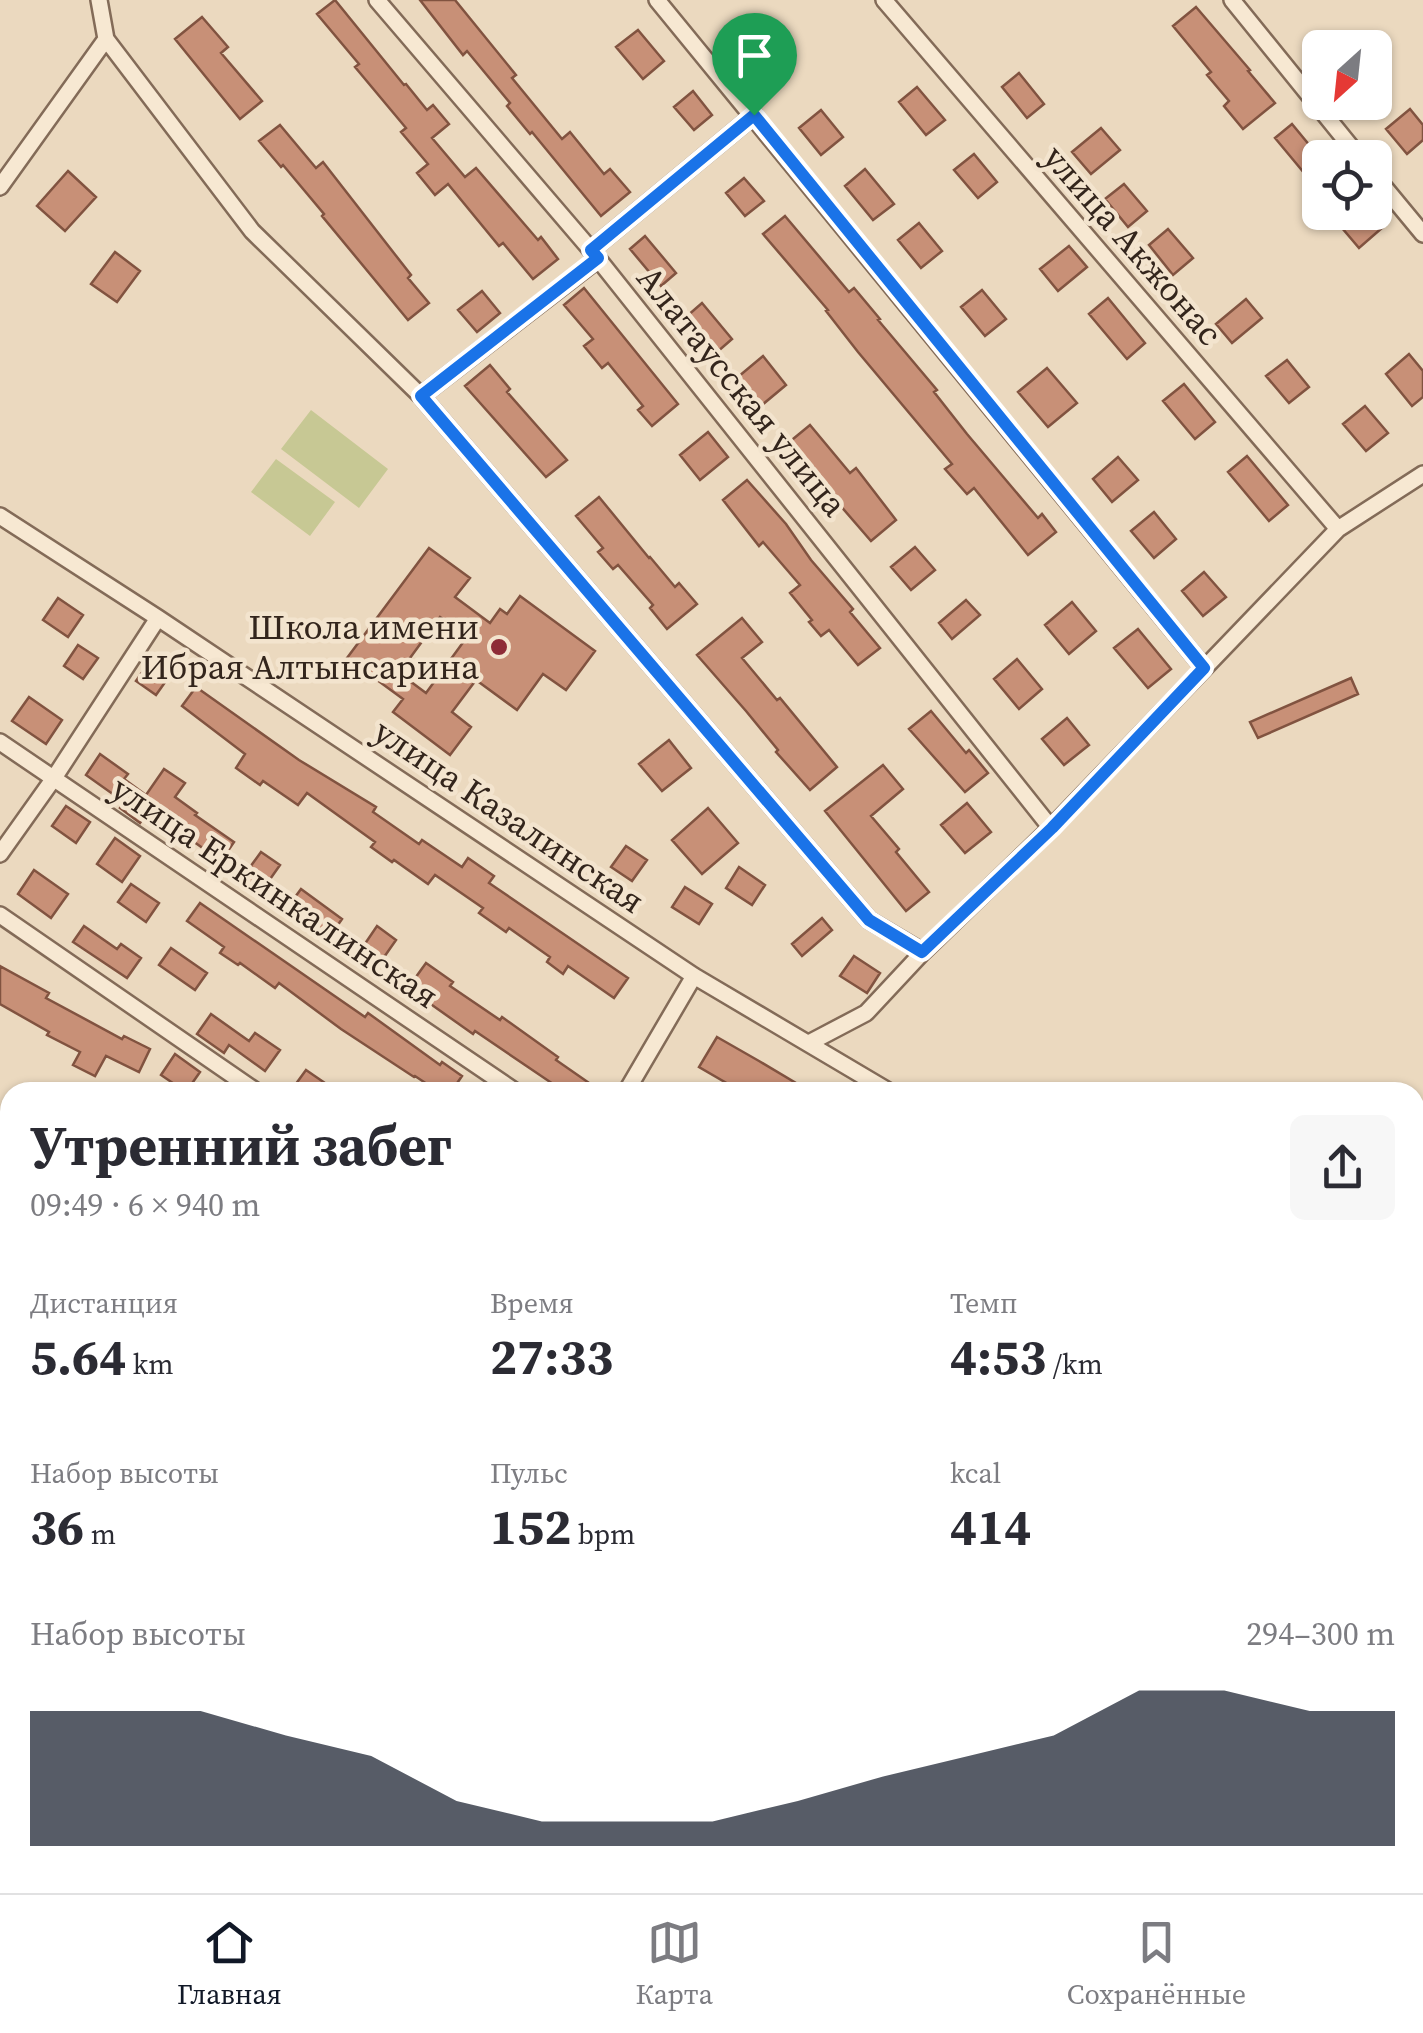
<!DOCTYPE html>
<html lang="ru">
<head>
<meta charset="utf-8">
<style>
	:root { --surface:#fff; --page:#f7f7f7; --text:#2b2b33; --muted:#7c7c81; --line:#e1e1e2; --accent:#111827 }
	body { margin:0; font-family:"Source Serif 4",serif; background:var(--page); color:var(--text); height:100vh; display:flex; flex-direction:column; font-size:38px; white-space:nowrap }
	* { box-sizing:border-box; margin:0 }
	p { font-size:32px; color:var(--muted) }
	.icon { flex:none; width:55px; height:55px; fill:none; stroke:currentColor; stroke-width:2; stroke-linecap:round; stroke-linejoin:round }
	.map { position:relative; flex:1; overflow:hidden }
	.drawer { position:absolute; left:0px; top:1082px; width:1425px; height:812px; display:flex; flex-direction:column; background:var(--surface); border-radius:30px 30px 0 0; box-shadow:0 2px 8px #0004 }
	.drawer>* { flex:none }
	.needle { width:65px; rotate:207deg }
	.tools { position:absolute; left:1302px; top:30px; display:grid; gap:20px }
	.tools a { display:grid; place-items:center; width:90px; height:90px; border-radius:15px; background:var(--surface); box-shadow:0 2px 8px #0004; font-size:50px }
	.pin { position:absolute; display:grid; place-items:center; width:85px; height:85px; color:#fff; margin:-102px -42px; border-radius:50% 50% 50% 0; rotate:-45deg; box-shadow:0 0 10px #0007 }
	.pin .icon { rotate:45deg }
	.round { display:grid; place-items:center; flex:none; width:105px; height:105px; border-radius:15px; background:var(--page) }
	.head { display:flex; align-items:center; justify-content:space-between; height:170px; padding:0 30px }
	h1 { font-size:55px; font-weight:700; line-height:75px }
	.metrics { display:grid; grid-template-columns:repeat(3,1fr); gap:15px; height:170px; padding:10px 30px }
	.metrics div { display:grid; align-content:center }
	.metrics b { font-size:50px; font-weight:700 }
	.metrics small { font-size:28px; font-weight:400 }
	.metrics p { font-size:28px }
	.chart { height:280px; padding:20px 30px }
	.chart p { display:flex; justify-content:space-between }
	.chart svg { width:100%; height:180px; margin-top:10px; fill:var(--accent); opacity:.7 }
	.menu { display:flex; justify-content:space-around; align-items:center; height:140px; border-top:2px solid var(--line); background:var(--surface); font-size:28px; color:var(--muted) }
	.menu a { display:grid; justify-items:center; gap:5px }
	.menu .selected { color:var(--accent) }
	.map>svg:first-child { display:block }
	.green { fill:#c7c894 }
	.building { fill:#c89077; stroke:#815340; stroke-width:2.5; fill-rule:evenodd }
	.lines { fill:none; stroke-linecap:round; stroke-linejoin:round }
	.street-casing { stroke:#836b58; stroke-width:20 }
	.secondary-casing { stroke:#644c3c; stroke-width:25 }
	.street { stroke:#f7e8d2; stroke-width:15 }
	.secondary { stroke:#f7e8d2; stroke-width:20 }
	.rail { stroke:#33251c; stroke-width:5; stroke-dasharray:18 18; stroke-linecap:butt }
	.route-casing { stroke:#fff; stroke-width:20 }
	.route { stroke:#1a73e8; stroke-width:12 }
	.poi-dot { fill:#8e2c37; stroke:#f3e4ce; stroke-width:4 }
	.labels { text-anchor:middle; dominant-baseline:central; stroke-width:9; stroke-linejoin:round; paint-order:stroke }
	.street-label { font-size:35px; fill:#33251c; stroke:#f3e4ce }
	.poi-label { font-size:35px; fill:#33251c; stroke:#f3e4ce; text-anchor:end }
</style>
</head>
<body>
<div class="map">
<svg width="1423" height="1893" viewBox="0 0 1423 1893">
	<rect width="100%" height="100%" fill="#ebd9bf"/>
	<path class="green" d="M311,410L388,469L359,508L281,449Z
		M276,459L335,502L310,536L251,492Z"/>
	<path class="building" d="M335,0L404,85L406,84L427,110L433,105L449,124L432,138L465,177L476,168L538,240L541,237L558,259L533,279L503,243L499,246L448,184L435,195L417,173L428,164L401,132L406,128L355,67L359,64L317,14Z
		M420,0H455L516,75L512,78L562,139L570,132L604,174L610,169L630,192L601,216L532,132L530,134L507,106L510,103L467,51L463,55Z
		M1196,7L1250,70L1248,71L1275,103L1243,129L1224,106L1229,101L1207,75L1211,72L1173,26Z
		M202,17L228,47L221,53L262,101L240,119L175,39Z
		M638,30L664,61L643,79L616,47Z
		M755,32L783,65L762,82L734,49Z
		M1019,73L1044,104L1027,118L1002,87Z
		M917,87L945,120L926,135L899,102Z
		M693,91L712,115L694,130L674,107Z
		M1410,109L1423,125V140L1407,154L1386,129Z
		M821,110L843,137L821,155L799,128Z
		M1292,124L1320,158V192L1275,138Z
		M280,125L316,168L323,162L411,275L408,278L429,303L408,320L322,216L324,214L283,165L281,167L259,141Z
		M1101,128L1120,150L1091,174L1072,152Z
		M974,154L997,182L978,198L954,170Z
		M865,169L894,204L873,220L845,186Z
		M68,171L96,197L65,231L37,206Z
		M744,178L764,201L745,216L726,193Z
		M1124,184L1147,211L1128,227L1105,199Z
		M1348,212H1371L1383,227L1359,248L1337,222Z
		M785,216L849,292L854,288L880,319L878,320L937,390L934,392L967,434L1038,518L1042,514L1056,532L1028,555L974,488L967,494L945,469L952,464L858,352L826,311L828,310L763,234Z
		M919,223L942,251L921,268L898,240Z
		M1168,229L1193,258L1173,275L1149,245Z
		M645,236L676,273L661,286L630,249Z
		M1069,246L1087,267L1058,291L1040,269Z
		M115,252L140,271L117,302L91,284Z
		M584,288L678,404L652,426L638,410L643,406L608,363L602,368L584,346L593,339L564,305Z
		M982,290L1006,319L985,336L961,307Z
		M482,291L500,313L477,332L458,310Z
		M1108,298L1145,343L1127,359L1089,314Z
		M1246,299L1262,318L1232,343L1216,324Z
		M702,303L732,339L716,353L686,317Z
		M1409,354L1423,371V397L1412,406L1386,374Z
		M763,356L786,385L756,410L732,382Z
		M1287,360L1309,387L1289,403L1266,376Z
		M490,365L510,389L507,392L567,460L546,477L465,386Z
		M1047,368L1077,403L1048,427L1018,392Z
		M1184,384L1215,422L1195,439L1163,401Z
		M1365,406L1388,433L1366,451L1343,424Z
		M810,425L850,473L856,468L896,520L871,541L787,444Z
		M708,432L728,457L700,480L680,455Z
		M1247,456L1288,505L1269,521L1228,472Z
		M1118,457L1138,480L1112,502L1093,479Z
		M747,480L786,524L811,560L853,609L850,612L880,648L858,665L829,630L821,636L809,622L812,620L790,593L800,585L763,542L759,546L723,500Z
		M599,497L649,558L650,557L675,587L679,583L697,604L667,629L650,608L653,605L618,565L613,569L598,552L603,548L576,516Z
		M1154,512L1176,539L1154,558L1131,531Z
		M915,547L935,570L911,590L891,567Z
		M429,548L470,578L455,597L490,623L500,609L507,614L520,596L595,651L566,690L543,674L517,710L476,680L452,712L471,727L450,755L393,712L403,699L347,658ZM440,617L467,637L426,693L399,673Z
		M1204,572L1226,597L1203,616L1182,591Z
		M58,598L83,615L68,637L43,620Z
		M966,600L980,615L952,639L939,623Z
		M1072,602L1096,631L1069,654L1045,625Z
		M742,618L762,642L742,658L777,700L780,698L837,767L810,790L776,752L778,750L746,711L697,655Z
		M1138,629L1171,669L1148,688L1114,648Z
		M78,645L98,658L83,679L64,666Z
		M153,657L173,671L156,695L136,681Z
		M1017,659L1042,689L1019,709L994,679Z
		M1351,678L1358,694L1258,738L1250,722Z
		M196,687L299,760L376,807L373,812L419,844L422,840L462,867L468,858L494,876L489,883L628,978L614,998L568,966L563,974L547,962L550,957L509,928L506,932L479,913L483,908L435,875L428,884L394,860L392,862L371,847L375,842L307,793L298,805L263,781L260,785L236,768L245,754L182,706Z
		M29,697L62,720L46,744L12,721Z
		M931,711L966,753L969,750L988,773L965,792L909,729Z
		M1067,718L1089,745L1064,765L1042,739Z
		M669,740L691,768L662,791L639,764Z
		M100,754L128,774L124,779L146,795L164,769L185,783L175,797L197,813L195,815L234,842L221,861L149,810L140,823L120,808L124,802L86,775Z
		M883,765L903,789L871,816L899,849L896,852L929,892L906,911L825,811Z
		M967,803L991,832L965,853L941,825Z
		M66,806L90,822L76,843L52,826Z
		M708,808L738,843L702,874L672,840Z
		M115,838L140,856L122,882L97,864Z
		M626,846L647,860L632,881L611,867Z
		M261,852L280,865L261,892L242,878Z
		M739,867L765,885L752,905L726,888Z
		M34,870L68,894L51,918L18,894Z
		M131,884L159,903L146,922L118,902Z
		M685,887L712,904L699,924L672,907Z
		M301,889L342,919L328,939L287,908Z
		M200,903L365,1017L368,1013L440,1065L442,1062L462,1076L451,1092H439L415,1076L414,1077L341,1029L279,983L275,988L240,963L238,965L220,953L224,947L187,921Z
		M822,918L832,930L802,956L792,944Z
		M84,926L117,949L121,944L141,958L127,978L73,942Z
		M377,926L396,940L375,970L356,957Z
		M171,948L207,973L195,990L159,965Z
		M854,956L880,973L867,993L840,976Z
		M426,963L453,982L450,986L500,1020L502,1017L558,1057L556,1060L602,1092H556L559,1088L475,1031L473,1034L408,988Z
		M0,966L49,993L46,998L122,1039L124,1036L150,1049L139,1072L106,1056L95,1076L73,1065L80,1052L47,1035L49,1032L0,1004Z
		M211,1014L249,1041L255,1033L280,1050L265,1071L229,1045L224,1053L197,1034Z
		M717,1037L759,1061L811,1092H742L699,1067Z
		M175,1054L200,1072L186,1092L161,1075Z
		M306,1070L338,1092H290Z"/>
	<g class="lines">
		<defs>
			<path id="street" d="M99,0L106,39L252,231L421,396L869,920L923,952
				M377,0L591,250L1051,828
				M657,0L1204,668
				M884,0L1338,529
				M1232,0L1360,158
				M1375,176L1423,234
				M0,187L106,39
				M591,250L754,115
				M421,396L598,259
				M0,516L158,618L694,976L890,1092
				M0,742L516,1092
				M0,854L54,778L158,618
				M0,915L257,1092
				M809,1043L866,1013L923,952L1051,828L1338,529L1423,474
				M626,1092L694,976
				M0,1222L10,1230
				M0,1496L10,1490
				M1351,1885L1354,1893
				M52,1893L68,1885"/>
			<path id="secondary" d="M1415,1763L1423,1760
				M969,1893L996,1885"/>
		</defs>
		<use href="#street" class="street-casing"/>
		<use href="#secondary" class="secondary-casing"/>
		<use href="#street" class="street"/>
		<use href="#secondary" class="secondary"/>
		<path class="rail" d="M1415,1296L1423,1292
			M1415,1450L1423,1446
			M177,1893L193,1885"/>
	</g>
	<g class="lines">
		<defs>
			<path id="route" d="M754,115L1204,668L1052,828L922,952L869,920L421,396L598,258L591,250Z"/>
		</defs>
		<use href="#route" class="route-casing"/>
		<use href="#route" class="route"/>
	</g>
	<circle class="poi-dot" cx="499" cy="647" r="10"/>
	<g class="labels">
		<g class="street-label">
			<text transform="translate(1133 245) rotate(49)">улица Акжонас</text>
			<text transform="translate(742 391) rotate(51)">Алатаусская улица</text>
			<text transform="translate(509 816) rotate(34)">улица Казалинская</text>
			<text transform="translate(275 892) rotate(34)">улица Еркинкалинская</text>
		</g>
		<g class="poi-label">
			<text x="479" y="627">Школа имени<tspan x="479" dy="40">Ибрая Алтынсарина</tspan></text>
		</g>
	</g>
</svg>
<div class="tools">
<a><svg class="needle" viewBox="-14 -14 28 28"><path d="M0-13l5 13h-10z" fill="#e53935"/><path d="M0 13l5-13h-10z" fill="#7c7c81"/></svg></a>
<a><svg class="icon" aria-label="locate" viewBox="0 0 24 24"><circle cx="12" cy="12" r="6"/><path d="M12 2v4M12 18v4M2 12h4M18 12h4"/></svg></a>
</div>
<div class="pin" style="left:754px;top:115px;background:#1e9e55"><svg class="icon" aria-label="arrive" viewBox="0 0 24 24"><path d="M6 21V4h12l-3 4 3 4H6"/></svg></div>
<section class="drawer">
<div class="head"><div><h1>Утренний забег</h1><p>09:49 · 6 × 940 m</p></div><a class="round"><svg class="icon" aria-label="share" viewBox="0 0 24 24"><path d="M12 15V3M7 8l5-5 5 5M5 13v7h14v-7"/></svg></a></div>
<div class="metrics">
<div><p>Дистанция</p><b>5.64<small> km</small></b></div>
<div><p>Время</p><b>27:33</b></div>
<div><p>Темп</p><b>4:53<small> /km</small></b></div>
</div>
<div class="metrics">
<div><p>Набор высоты</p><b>36<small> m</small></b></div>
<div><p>Пульс</p><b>152<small> bpm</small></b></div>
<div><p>kcal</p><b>414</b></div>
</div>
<div class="chart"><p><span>Набор высоты</span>294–300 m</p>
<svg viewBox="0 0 160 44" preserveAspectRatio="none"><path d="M0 44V11L10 11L20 11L30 17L40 22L50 33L60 38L70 38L80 38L90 33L100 27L110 22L120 17L130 6L140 6L150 11L160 11V44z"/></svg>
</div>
</section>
</div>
<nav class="menu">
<a class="selected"><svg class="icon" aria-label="home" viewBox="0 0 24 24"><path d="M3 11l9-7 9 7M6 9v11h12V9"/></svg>Главная</a>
<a><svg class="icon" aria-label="map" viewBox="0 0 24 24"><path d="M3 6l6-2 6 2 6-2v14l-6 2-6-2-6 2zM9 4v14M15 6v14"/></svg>Карта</a>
<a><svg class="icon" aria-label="saved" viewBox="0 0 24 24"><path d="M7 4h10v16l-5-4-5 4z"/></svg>Сохранённые</a>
</nav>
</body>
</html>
